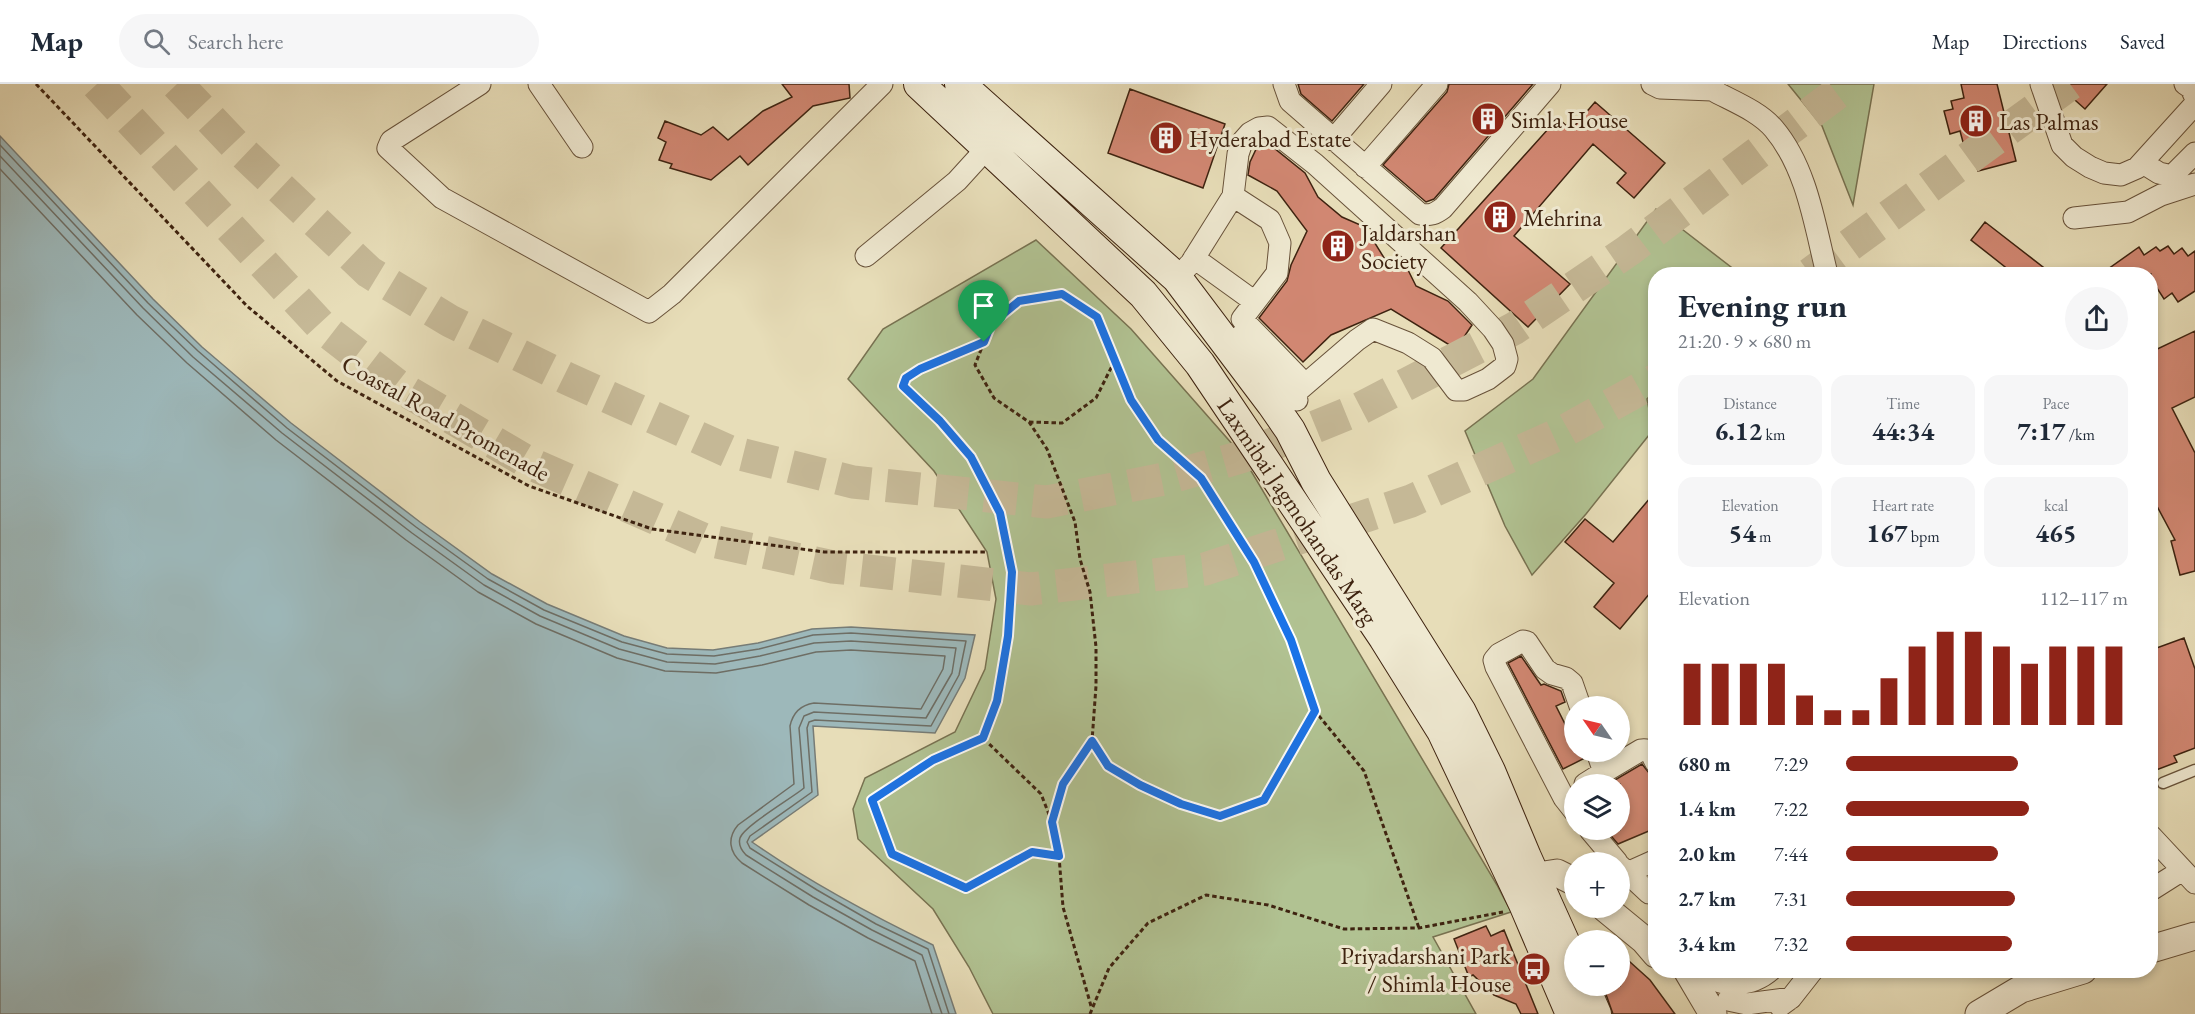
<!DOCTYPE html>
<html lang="en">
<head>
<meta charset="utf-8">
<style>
	:root { --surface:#fff; --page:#f6f6f7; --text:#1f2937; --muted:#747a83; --line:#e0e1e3; --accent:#8f2418 }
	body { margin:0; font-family:"EB Garamond",serif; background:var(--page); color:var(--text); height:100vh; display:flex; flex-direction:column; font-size:22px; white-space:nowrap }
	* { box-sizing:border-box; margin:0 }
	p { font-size:20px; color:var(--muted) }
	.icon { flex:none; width:33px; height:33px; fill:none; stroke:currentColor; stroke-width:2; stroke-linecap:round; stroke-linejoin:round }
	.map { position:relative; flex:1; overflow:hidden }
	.side { position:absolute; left:1648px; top:183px; width:510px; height:711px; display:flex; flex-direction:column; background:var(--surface); border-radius:24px; box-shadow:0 3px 9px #0003 }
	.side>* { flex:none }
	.needle { width:39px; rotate:304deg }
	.controls { position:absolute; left:1564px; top:612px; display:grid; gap:12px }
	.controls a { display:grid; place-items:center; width:66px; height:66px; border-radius:50%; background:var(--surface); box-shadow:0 3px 9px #0003; font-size:30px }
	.pin { position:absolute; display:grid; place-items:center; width:51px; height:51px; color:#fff; margin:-62px -26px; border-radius:50% 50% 50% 0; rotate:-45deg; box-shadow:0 0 6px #0007 }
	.pin .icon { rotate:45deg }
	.round { display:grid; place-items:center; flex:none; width:63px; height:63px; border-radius:32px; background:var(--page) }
	.headline { display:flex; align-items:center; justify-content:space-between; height:102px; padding:0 30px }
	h1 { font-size:33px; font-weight:700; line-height:45px }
	.metrics { display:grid; grid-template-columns:repeat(3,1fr); gap:9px; height:102px; padding:6px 30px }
	.metrics div { display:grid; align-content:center; border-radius:15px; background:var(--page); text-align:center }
	.metrics b { font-size:26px; font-weight:700 }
	.metrics small { font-size:16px; font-weight:400 }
	.metrics p { font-size:16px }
	.chart { height:168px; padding:12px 30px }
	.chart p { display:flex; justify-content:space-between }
	.chart svg { width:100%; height:108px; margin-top:6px; stroke:var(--accent); stroke-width:6 }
	ul { padding:0 30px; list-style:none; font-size:20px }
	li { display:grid; grid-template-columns:96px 72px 1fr; align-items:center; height:45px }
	li i { height:15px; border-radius:8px; background:var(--accent) }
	header { display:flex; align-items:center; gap:36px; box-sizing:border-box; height:84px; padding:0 30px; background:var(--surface); border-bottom:2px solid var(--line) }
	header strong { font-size:28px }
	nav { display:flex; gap:33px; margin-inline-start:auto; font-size:21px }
	.search { width:420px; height:54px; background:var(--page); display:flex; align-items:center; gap:15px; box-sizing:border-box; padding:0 21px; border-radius:33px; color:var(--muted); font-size:22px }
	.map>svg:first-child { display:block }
	.green { fill:#b1c292; stroke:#787251; stroke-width:1.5 }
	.water { fill:#9db8ba; stroke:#777c76; stroke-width:1.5 }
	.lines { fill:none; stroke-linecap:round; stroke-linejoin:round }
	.shore { stroke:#6e6e65; stroke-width:1.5 }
	.building { fill:#d18772; stroke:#3e2310; stroke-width:1.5 }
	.motorway-tunnel { stroke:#c5b896; stroke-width:33; stroke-dasharray:33 16; stroke-linecap:butt }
	.service-casing { stroke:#68523a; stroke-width:13 }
	.minor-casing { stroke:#68523a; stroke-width:23 }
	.tertiary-casing { stroke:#68523a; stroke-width:29 }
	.secondary-casing { stroke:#3e2310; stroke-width:32 }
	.path { stroke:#3e2310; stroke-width:3; stroke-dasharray:4.5 3; stroke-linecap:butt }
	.service { stroke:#efe9d1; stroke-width:10 }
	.minor { stroke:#efe9d1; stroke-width:21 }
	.tertiary { stroke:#efe9d1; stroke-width:27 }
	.secondary { stroke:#efe9d1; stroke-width:30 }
	.route-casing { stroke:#fff; stroke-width:12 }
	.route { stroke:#1a73e8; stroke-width:8 }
	.labels { text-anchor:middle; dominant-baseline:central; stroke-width:6; stroke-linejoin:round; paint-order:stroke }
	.poi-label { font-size:24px; fill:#3e2310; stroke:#efe9d1; text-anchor:start }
	.street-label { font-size:24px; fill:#3e2310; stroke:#efe9d1 }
</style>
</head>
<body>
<header>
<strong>Map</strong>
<div class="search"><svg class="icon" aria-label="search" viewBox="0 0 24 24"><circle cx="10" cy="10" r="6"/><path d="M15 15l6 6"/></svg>Search here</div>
<nav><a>Map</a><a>Directions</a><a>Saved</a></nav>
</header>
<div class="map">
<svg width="2195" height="930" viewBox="0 0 2195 930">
	<rect width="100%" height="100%" fill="#e7ddb8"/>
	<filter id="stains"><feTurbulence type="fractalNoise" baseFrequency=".00333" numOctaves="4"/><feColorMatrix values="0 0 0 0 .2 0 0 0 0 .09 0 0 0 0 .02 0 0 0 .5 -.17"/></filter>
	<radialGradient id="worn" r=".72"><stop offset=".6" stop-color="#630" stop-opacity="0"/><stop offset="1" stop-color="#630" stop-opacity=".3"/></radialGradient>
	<path class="green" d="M1788,0H1874L1853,121L1822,42Z
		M1656,125L1740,190H1656V305L1647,315L1653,346L1586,430L1532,491L1505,442L1465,347L1533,295Z
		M1036,156L1131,245L1241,370L1497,801L1511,828L1433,853L1476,930H993L969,883L933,825L858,755L853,725L865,694L955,648L985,585L996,515L987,468L934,387L848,295L883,245Z"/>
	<path class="water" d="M0,52L153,215L202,263L291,339L420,438L492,490L547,520L624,552L667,564L713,566L758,559L812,545L851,543L975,551L965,594L935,649L813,642L818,711L752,758C809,798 871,831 933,861L956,930H0Z"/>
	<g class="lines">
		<path class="shore" d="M0,61L148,219L198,267L287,344L416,443L488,495L544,526L622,558L667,570L714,572L759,565L813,551L851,549L966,557L959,591L931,642L815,636L809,638L807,644L812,708L750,752L747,758L750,764L817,806L876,840L928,865L949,930
			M0,72L143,224L193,273L282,349L412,449L484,501L540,532L619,565L667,578L715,580L760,572L814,559L851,557L956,564L952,589L926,634L814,628L804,632L799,644L804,704C792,714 744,742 740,754C738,761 741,766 746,771L813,813L872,846L922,871L942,930
			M0,85L137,231L187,279L276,356L406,456L478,508L536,540L617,574L665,587L716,589L762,581L816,568L851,566L945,572L943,585L921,625L814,619C801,621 793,628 790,642L794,700L738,741C727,754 729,768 742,779L809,821L868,854L915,877L932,930"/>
	</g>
	<path class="building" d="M782,0H849L850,14L813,22L748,81L740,72L711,96L670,84L672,80L659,76L666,58L658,54L665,37L701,51L713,43L728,56L763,27L792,13Z
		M1298,0H1364L1332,37L1301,10Z
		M1449,0H1533L1434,115L1426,118L1383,81L1447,8Z
		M1961,0H1997L2016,77L1978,87L1973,67L1966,69L1960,47L1950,50L1944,27L1953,25L1951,17L1964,14Z
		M2057,0H2107L2085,25Z
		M1130,5L1225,40L1203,104L1108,69Z
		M1595,18L1665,79L1634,114L1617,99L1626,89L1593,60L1514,152L1570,200L1528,243L1441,164L1558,34L1571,46Z
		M1264,56L1305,89L1318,113L1342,133L1365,143L1386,177L1403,176L1416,202L1448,217L1472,241L1456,265L1391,225L1331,251L1303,278L1259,234L1287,197L1291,181L1307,147L1277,107L1248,91L1250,78L1259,59Z
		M1985,138L2052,190H2014L1971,156Z
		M2168,162L2174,170L2182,164L2188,172L2195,167V207L2178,218L2172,209L2164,215L2157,204L2151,209V190H2101L2139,163L2144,171L2156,163L2160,167Z
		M2195,247V313L2172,324L2195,369V487L2180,491L2171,457L2175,456L2151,411V268Z
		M1656,407V502L1620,545L1594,523L1614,499L1565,458L1585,435L1613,458Z
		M2184,554L2195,585V664L2174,672L2177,678L2151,688V566Z
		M1521,572L1541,601L1544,600L1561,607L1565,618L1556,622L1575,660V668H1579L1583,675L1563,685L1508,579Z
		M1642,680L1649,689L1656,692V744L1618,760L1606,746H1620V700H1608Z
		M1486,842L1491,852L1504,846L1538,930H1521L1516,920L1494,911L1473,891L1469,893L1454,855Z
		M1620,869L1650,896L1675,930H1613L1603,902H1620Z"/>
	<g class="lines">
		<path class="motorway-tunnel" d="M97,0L324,245L398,302L529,379L703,455L833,483L1031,505L1205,485L1411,417L1559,350L1656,296
			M177,0L237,63L369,188L450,237L566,294L728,367L853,398L1047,418L1164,395L1241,373L1359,325L1515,244L1629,166L1849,0
			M1810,190L2070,0"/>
		<defs>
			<path id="service" d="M2163,699L2195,686"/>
			<path id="minor" d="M480,0L391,57L388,64L442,114L649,228L672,210L882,0
				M539,0L582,63
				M1284,0L1290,17L1420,130C1430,132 1435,130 1443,124L1550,0
				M1652,0L1660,4L1712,6
				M1714,0L1712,6C1732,17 1759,27 1774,45C1807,84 1815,142 1827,190
				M2041,0L2062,61L2074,73L2090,83L2104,89L2121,91L2137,84L2195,20
				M2185,0L2191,4L2195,13
				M1333,56L1381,0
				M2143,79L2159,89L2172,92L2195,69
				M1365,83L1437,0
				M1233,112L1270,136L1280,159L1277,189L1242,235L1305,300
				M2074,134L2128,128L2161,111L2195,100
				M866,172L957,97L987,64
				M1194,174L1255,218
				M1177,194L1191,179L1233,112L1238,70L1242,58L1250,49L1259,44L1268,43L1315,80L1468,218L1493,245L1503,260L1507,275L1505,282L1488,295L1464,306H1456L1432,274L1408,259L1373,245L1357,256L1293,311
				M1240,252L1297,316
				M1604,688L1641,666C1650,664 1652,672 1656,679
				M1585,700L1604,688L1597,668
				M1575,728L1564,714L1496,583L1494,576L1499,570L1523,557L1527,558L1545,585L1552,590L1566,594L1572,599L1580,622
				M1590,746L1617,778
				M2151,752L2195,799
				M1620,782L1649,809L1656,807
				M1627,789L1656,776
				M2151,806L2181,787
				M1703,886C1719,907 1753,902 1771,886
				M1728,916L1747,920L1791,914
				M1780,922L1791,914L1813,886"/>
			<path id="tertiary" d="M1518,802L1544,791L1557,789L1575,798
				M1605,824L1644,856L1656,870
				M2151,865L2195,852
				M1687,886L1713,930
				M1979,930L2021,905L2083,886"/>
			<path id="secondary" d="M919,0L1143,210L1200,280L1384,554L1442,647L1524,820L1571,930
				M960,0L1177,194L1272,320L1290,346L1316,397L1461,628L1490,687L1526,773L1575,882
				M1584,902L1596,930"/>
		</defs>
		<use href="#service" class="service-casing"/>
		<use href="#minor" class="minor-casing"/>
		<use href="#tertiary" class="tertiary-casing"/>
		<use href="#secondary" class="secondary-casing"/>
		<path class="path" d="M36,0L247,222L337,297L529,402L652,445L824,468H987
			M1029,338L1062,339L1096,314L1114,278
			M1315,627L1264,716L1220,732L1181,720L1140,701L1108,682L1092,657L1096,602V563L1090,508L1080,475L1075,438L1047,365L1029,338L994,314L975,281L991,240L1019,217L1062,210L1097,233L1130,316L1158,356L1201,394L1254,478L1291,557L1315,627L1364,687L1419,844
			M983,654L997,617L1008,552L1012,488L1000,429L971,373L940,337L903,302L907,294L920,285L984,258
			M1052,738L1041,710L983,654L933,676L872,716L892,770L966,804L1032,768L1059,772
			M1091,922L1063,823L1059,772L1052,738L1063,700L1092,657
			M1090,930L1109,884L1148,839L1206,811L1268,821L1344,845L1419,844L1503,828"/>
		<use href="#service" class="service"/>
		<use href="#minor" class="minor"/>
		<use href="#tertiary" class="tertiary"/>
		<use href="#secondary" class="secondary"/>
	</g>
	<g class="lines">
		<defs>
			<path id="route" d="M1062,210L1097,233L1131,316L1158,356L1201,394L1254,478L1291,556L1315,627L1264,716L1220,732L1181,720L1140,701L1108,682L1092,657L1063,700L1052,738L1059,772L1032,768L966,804L892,770L872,716L933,676L983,654L997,617L1008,552L1012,488L1000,429L971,373L940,337L903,302L906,294L920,285L984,258L991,240L1019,217Z"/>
		</defs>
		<use href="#route" class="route-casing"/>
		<use href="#route" class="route"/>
	</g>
	<defs>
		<symbol id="building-disc" viewBox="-11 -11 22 22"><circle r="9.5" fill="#8f2418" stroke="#efe9d1"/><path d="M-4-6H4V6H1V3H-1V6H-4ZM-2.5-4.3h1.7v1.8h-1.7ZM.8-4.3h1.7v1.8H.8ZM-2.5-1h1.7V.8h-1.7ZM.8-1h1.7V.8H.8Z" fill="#fff"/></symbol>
		<symbol id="bus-disc" viewBox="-11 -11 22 22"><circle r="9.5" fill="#8f2418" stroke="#efe9d1"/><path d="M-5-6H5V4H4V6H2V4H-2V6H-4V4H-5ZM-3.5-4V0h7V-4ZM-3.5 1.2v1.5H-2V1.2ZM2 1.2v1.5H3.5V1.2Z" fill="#fff"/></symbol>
	</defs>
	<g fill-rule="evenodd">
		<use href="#building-disc" x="1469" y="16" width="38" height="38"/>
		<use href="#building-disc" x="1957" y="18" width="38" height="38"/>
		<use href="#building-disc" x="1147" y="35" width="38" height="38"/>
		<use href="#building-disc" x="1481" y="114" width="38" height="38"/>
		<use href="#building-disc" x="1319" y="143" width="38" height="38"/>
		<use href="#bus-disc" x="1515" y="866" width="38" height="38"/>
	</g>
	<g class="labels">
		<g class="poi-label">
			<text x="1511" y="35">Simla House</text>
			<text x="1999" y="37">Las Palmas</text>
			<text x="1189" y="54">Hyderabad Estate</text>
			<text x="1523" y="133">Mehrina</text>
			<text x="1361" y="148">Jaldarshan<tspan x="1361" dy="28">Society</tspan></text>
			<text x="1511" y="871" text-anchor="end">Priyadarshani Park<tspan x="1511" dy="28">/ Shimla House</tspan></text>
		</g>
		<g class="street-label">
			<text transform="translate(446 334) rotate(29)">Coastal Road Promenade</text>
			<text transform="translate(1298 427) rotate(56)">Laxmibai Jagmohandas Marg</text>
		</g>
	</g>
	<rect width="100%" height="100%" filter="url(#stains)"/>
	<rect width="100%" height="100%" fill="url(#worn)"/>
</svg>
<div class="controls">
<a><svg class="needle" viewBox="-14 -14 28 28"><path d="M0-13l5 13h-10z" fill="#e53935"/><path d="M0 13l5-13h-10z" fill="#747a83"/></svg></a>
<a><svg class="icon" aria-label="layers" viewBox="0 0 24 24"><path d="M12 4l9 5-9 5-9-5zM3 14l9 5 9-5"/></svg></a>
<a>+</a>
<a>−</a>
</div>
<div class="pin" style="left:984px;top:258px;background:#1e9e55"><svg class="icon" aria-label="arrive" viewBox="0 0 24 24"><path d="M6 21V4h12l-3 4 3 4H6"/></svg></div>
<section class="side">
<div class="headline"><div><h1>Evening run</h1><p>21:20 · 9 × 680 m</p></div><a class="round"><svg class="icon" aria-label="share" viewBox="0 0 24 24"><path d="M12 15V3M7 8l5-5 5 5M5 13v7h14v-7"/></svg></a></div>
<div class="metrics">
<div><p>Distance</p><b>6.12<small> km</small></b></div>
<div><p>Time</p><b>44:34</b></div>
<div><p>Pace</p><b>7:17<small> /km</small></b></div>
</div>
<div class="metrics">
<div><p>Elevation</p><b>54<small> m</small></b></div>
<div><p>Heart rate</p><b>167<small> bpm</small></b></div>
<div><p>kcal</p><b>465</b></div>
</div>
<div class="chart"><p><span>Elevation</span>112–117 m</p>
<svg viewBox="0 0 160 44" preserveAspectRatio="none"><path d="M5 44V19M15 44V19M25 44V19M35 44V19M45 44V32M55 44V38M65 44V38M75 44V25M85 44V12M95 44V6M105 44V6M115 44V12M125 44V19M135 44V12M145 44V12M155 44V12"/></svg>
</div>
<ul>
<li><b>680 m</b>7:29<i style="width:61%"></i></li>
<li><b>1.4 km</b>7:22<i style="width:65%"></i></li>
<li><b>2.0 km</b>7:44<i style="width:54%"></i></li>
<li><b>2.7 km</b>7:31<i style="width:60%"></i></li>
<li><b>3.4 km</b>7:32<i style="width:59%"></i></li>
</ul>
</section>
</div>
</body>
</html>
